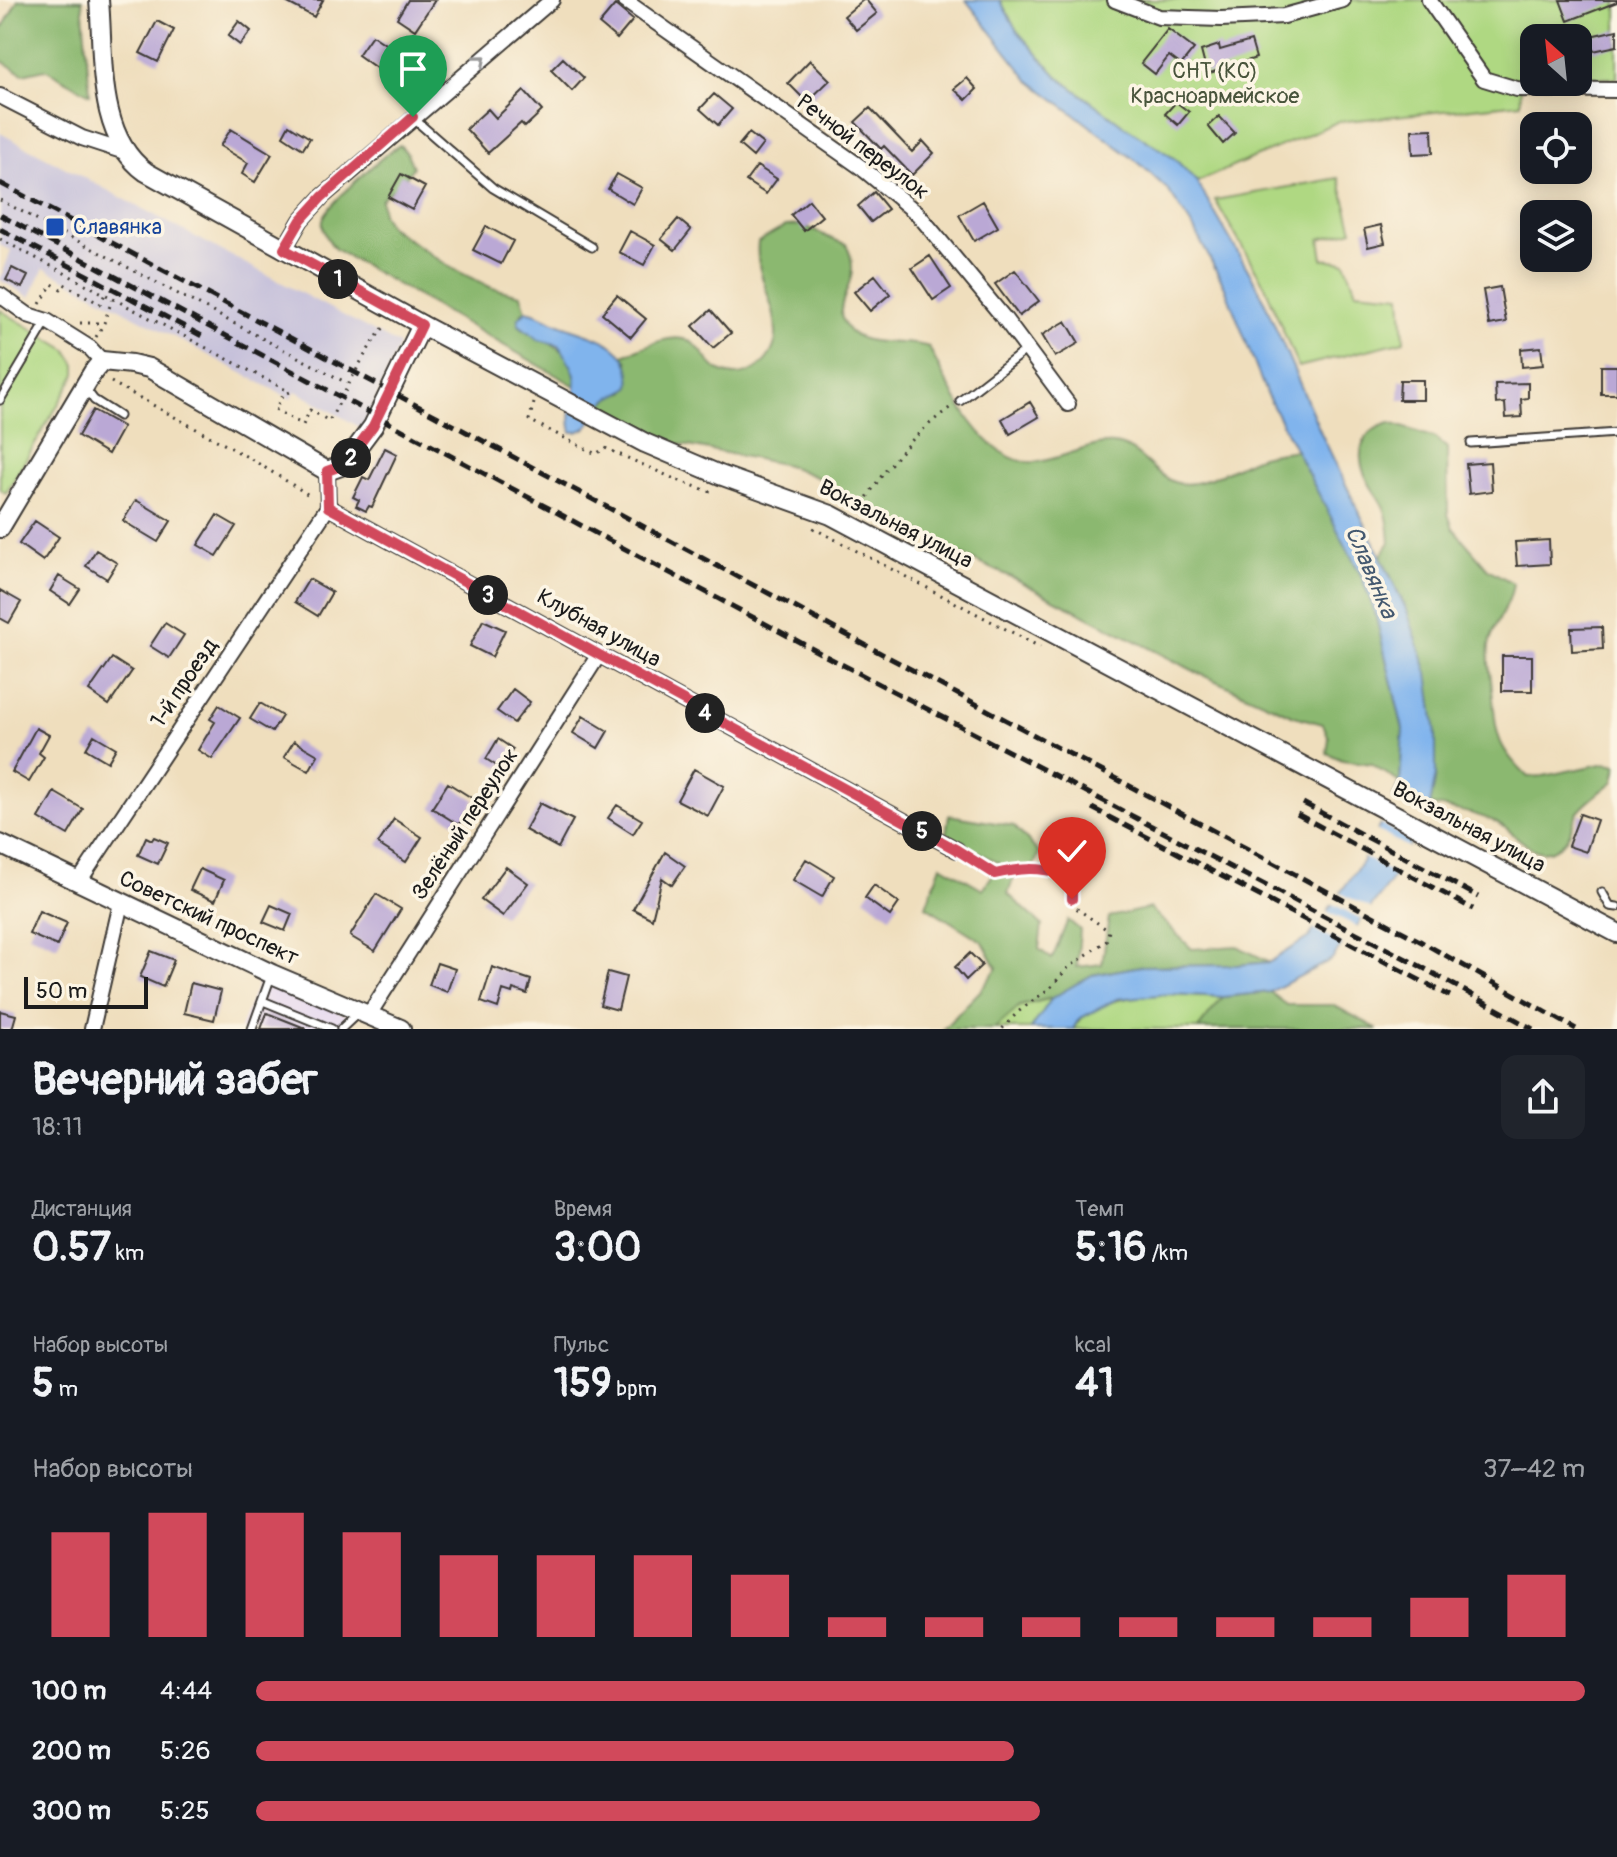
<!DOCTYPE html>
<html lang="ru">
<head>
<meta charset="utf-8">
<style>
	:root { --surface:#171b24; --page:#20242c; --text:#f1f3f6; --muted:#9ea1a6; --accent:#d1495b }
	body { margin:0; font-family:Pangolin,sans-serif; background:var(--page); color:var(--text); height:100vh; display:flex; flex-direction:column; font-size:30px; white-space:nowrap }
	* { box-sizing:border-box; margin:0 }
	p { font-size:26px; color:var(--muted) }
	.icon { flex:none; width:44px; height:44px; fill:none; stroke:currentColor; stroke-width:2; stroke-linecap:round; stroke-linejoin:round }
	.map { position:relative; height:1029px; overflow:hidden }
	.drawer { display:flex; flex-direction:column; background:var(--surface); flex:1 }
	.drawer>* { flex:none }
	.needle { width:52px; rotate:333deg }
	.buttons { position:absolute; left:1520px; top:24px; display:grid; gap:16px }
	.buttons a { display:grid; place-items:center; width:72px; height:72px; border-radius:16px; background:var(--surface); box-shadow:0 4px 20px #0003; font-size:40px }
	.scale { position:absolute; left:24px; bottom:20px; width:124px; box-sizing:border-box; padding-left:8px; border:4px solid #1c1c1c; border-top:0; font-size:22px; line-height:28px; white-space:nowrap; color:#1c1c1c; -webkit-text-stroke:6px #fcf5e5; paint-order:stroke }
	.pin { position:absolute; display:grid; place-items:center; width:68px; height:68px; color:#fff; margin:-82px -34px; border-radius:50% 50% 50% 0; rotate:-45deg; box-shadow:0 0 8px #0007 }
	.pin .icon { rotate:45deg }
	.km { position:absolute; width:40px; height:40px; margin:-20px; border-radius:50%; background:#222; color:#fff; font-size:22px; line-height:40px; text-align:center }
	.round { display:grid; place-items:center; flex:none; width:84px; height:84px; border-radius:16px; background:var(--page) }
	.headline { display:flex; align-items:center; justify-content:space-between; height:136px; padding:0 32px }
	h1 { font-size:44px; font-weight:700; line-height:60px }
	.figures { display:grid; grid-template-columns:repeat(3,1fr); gap:12px; height:136px; padding:8px 32px }
	.figures div { display:grid; align-content:center }
	.figures b { font-size:40px; font-weight:700 }
	.figures small { font-size:22px; font-weight:400 }
	.figures p { font-size:22px }
	.chart { height:224px; padding:16px 32px }
	.chart p { display:flex; justify-content:space-between }
	.chart svg { width:100%; height:144px; margin-top:8px; stroke:var(--accent); stroke-width:6 }
	ul { padding:0 32px; list-style:none; font-size:26px }
	li { display:grid; grid-template-columns:128px 96px 1fr; align-items:center; height:60px }
	li i { height:20px; border-radius:10px; background:var(--accent) }
	.map>svg:first-child { display:block }
	.built { fill:#e2d4f3 }
	.industrial { fill:#c5c0da }
	.green { fill:#afd882; stroke:#667a4f; stroke-width:2 }
	.forest { fill:#8bb870; stroke:#546a46; stroke-width:2 }
	.water { fill:#80b4ed; stroke:#4e6884; stroke-width:2 }
	.pier { fill:#efdebd }
	.building { fill:#baa8d5 }
	.lines { fill:none; stroke-linecap:round; stroke-linejoin:round }
	.service-casing { stroke:#3c3934; stroke-width:11 }
	.minor-casing { stroke:#3c3934; stroke-width:18 }
	.tertiary-casing { stroke:#3c3934; stroke-width:22 }
	.path { stroke:#3c3934; stroke-width:3; stroke-dasharray:2 6; stroke-linecap:butt }
	.service { stroke:#fff; stroke-width:7 }
	.minor { stroke:#fff; stroke-width:14 }
	.tertiary { stroke:#fff; stroke-width:18 }
	.rail { stroke:#1c1c1c; stroke-width:5; stroke-dasharray:12 6; stroke-linecap:butt }
	.oneway { stroke:#999 }
	.route-casing { stroke:#fff; stroke-width:16 }
	.route { stroke:#d1495b; stroke-width:10 }
	.transit-dot { fill:#1a4fb4; stroke:#fcf5e5; stroke-width:3 }
	.labels { text-anchor:middle; dominant-baseline:central; stroke-width:7; stroke-linejoin:round; paint-order:stroke }
	.park-label { font-size:22px; fill:#48543b; stroke:#fcf5e5 }
	.street-label { font-size:22px; fill:#1c1c1c; stroke:#fcf5e5 }
	.transit-label { font-size:22px; fill:#164399; stroke:#fcf5e5; text-anchor:start }
	.water-label { font-size:24px; font-style:italic; fill:#445970; stroke:#fcf5e5 }
</style>
</head>
<body>
<div class="map">
<svg width="1617" height="1029" viewBox="0 0 1617 1029">
	<rect width="100%" height="100%" fill="#fcf5e5"/>
	<filter id="ink" filterUnits="userSpaceOnUse"><feTurbulence type="fractalNoise" baseFrequency=".0125" numOctaves="2"/><feDisplacementMap in="SourceGraphic" scale="16" xChannelSelector="R" yChannelSelector="G"/><feConvolveMatrix kernelMatrix="1 2 1 2 8 2 1 2 1" color-interpolation-filters="sRGB"/></filter>
	<filter id="wash" filterUnits="userSpaceOnUse"><feTurbulence type="fractalNoise" baseFrequency=".006" numOctaves="4" result="noise"/><feDisplacementMap in="SourceGraphic" scale="32" xChannelSelector="R" yChannelSelector="G"/><feGaussianBlur stdDeviation="1.8" result="paint"/><feColorMatrix in="noise" values="0 0 0 0 0 0 0 0 0 0 0 0 0 0 0 0 0 1.4 0 .05"/><feComposite in="paint" operator="in"/></filter>
	<g filter="url(#wash)">
		<rect width="100%" height="100%" fill="#efdebd"/>
		<path class="built" d="M259,980L347,1015V1029H240Z"/>
		<path class="industrial" d="M0,133L399,345L363,429L296,391L291,399L44,268L30,297L0,280L11,251L0,245Z"/>
		<path class="green" d="M1000,0H1617V78H1578V38H1534V78L1520,79L1521,103L1337,122L1197,182L1175,159L1123,125L1059,78L1017,31Z
			M1339,178L1353,230L1320,239L1323,259L1345,262L1356,291L1401,295L1404,341L1298,367L1265,286L1215,200Z
			M0,310L67,350L76,365V374L6,493L0,489Z
			M1170,994L1223,997L1198,1029H1073C1093,997 1137,997 1170,994Z
			M1052,998L1031,1029H994L1020,1006Z"/>
		<path class="forest" d="M18,0H82L90,94L45,69L23,74L0,60V33Z
			M400,145L407,153L413,167L404,180L381,199L382,214L390,227L453,269L492,288L521,295L526,311L522,313L518,324C546,351 573,336 577,387L335,249C329,241 321,231 323,220C325,206 385,153 400,145Z
			M802,225C818,231 830,240 846,244C866,283 828,301 846,327C862,350 904,338 929,347C947,385 985,466 1035,462C1058,461 1091,442 1113,444C1139,446 1152,474 1174,482C1199,491 1237,464 1261,456C1272,453 1285,452 1297,450L1361,575L1375,613L1403,729L1400,783L1372,764L1342,760L1327,753L1329,738L1323,724L1294,716L1198,673L1011,577L953,551L932,537L871,512L838,491L826,481L787,465L673,443L601,405L615,394L625,392L628,362L623,355C640,349 665,335 683,339C701,342 706,364 720,371C747,385 777,359 776,333C776,300 754,276 758,242L786,226Z
			M1390,423L1435,438L1447,448L1448,514L1453,528L1488,569L1513,583C1511,606 1493,623 1489,646C1487,660 1491,675 1492,689C1497,732 1493,744 1528,777L1543,776L1607,763L1617,765L1614,781C1603,791 1585,802 1577,814C1572,822 1571,835 1564,842C1536,869 1518,832 1496,822C1475,813 1452,809 1430,805L1436,775L1407,611L1381,556L1390,542C1389,532 1389,521 1385,511C1382,500 1374,493 1369,483C1354,457 1359,431 1390,423Z
			M949,815L1014,826L1039,853L1033,868L1014,877L1008,894L1042,925L1039,949L1052,959L1068,920L1080,930L1077,967L1102,964L1109,917L1150,908L1192,949L1237,946L1270,962L1237,965L1141,966L1092,975L1052,998L1020,1006L994,1029H943L981,990L997,968L983,942L926,906L941,865L983,889L1000,864L946,834Z
			M1270,992L1287,1005H1333L1378,1029H1198L1223,997Z"/>
		<path class="water" d="M966,0H1000L1017,31L1059,78L1123,125L1175,159L1197,182L1259,289L1321,433L1407,611L1428,673L1436,734V775L1430,805L1391,881L1331,960L1270,992L1223,997L1170,994L1117,999L1079,1019L1073,1029H1031L1052,998L1092,975L1141,966L1237,965L1270,962L1309,937L1362,862L1400,783L1403,729L1375,613L1361,575L1266,393L1224,285L1194,229L1168,190L1139,163L1029,80Z
			M526,311C540,313 549,321 562,325C594,337 635,343 630,387C621,394 608,396 600,406C591,418 591,432 572,432C564,404 586,388 569,362C565,356 564,351 559,345L539,340L518,324L519,318Z"/>
		<path class="pier" d="M1389,796L1428,817L1415,843L1377,822Z
			M1374,829L1411,849L1397,876L1361,856Z
			M1337,891L1374,910L1365,921L1329,902Z
			M1324,910L1360,928L1346,946L1311,928Z"/>
		<g id="blocks">
			<path class="building" d="M282,0H323L314,17Z
				M408,0H435L415,30L397,18Z
				M863,0H866L877,13L856,30L844,16Z
				M1560,0H1617V2L1568,21Z
				M615,5L633,20L617,39L599,24Z
				M157,21L174,30L158,62L140,53Z
				M239,21L251,31L240,45L228,36Z
				M1168,29L1194,49L1181,65L1169,56L1155,74L1141,63Z
				M1617,30V46L1593,51L1590,36Z
				M372,35L400,54L386,75L358,55Z
				M1251,41L1256,58L1207,74L1201,51L1219,45L1220,50Z
				M563,58L584,78L572,91L551,70Z
				M810,60L830,80L807,102L788,83Z
				M967,78L977,89L966,100L954,89Z
				M524,91L542,111L525,127L521,123L488,153L466,129L488,109L496,118Z
				M714,94L732,109L718,125L700,109Z
				M1176,102L1189,112L1178,125L1165,114Z
				M870,108L912,152L923,141L934,153L912,175L884,146L881,149L855,122Z
				M1219,116L1235,133L1223,144L1208,126Z
				M289,125L310,138L303,149L283,136Z
				M231,129L272,154L255,182L242,174L248,163L220,146Z
				M1432,129L1433,153L1413,154L1412,130Z
				M749,133L763,144L753,157L739,145Z
				M757,166L777,179L766,194L746,181Z
				M401,174L425,187L412,210L388,197Z
				M617,174L642,188L633,204L608,189Z
				M874,192L888,209L871,222L858,206Z
				M809,200L822,216L804,231L791,215Z
				M983,201L998,227L974,241L959,215Z
				M678,219L691,230L675,250L661,239Z
				M1381,225L1385,243L1368,247L1364,229Z
				M486,226L513,241L501,264L473,250Z
				M630,231L655,245L644,265L619,252Z
				M930,256L951,288L933,300L912,268Z
				M12,268L28,276L22,288L6,280Z
				M1015,270L1039,301L1019,316L995,284Z
				M875,275L890,294L870,311L854,292Z
				M1500,287L1506,322L1489,325L1483,290Z
				M617,295L646,319L631,337L602,313Z
				M711,310L731,333L713,348L693,326Z
				M1066,321L1079,343L1055,357L1042,335Z
				M1541,347L1543,365L1522,367L1521,349Z
				M1601,366H1617V394H1601Z
				M1400,380H1423V400H1399Z
				M1528,383V398L1521,399L1522,417L1506,418L1505,403L1496,404L1495,384Z
				M1030,402L1039,417L1010,434L1002,419Z
				M93,410L123,427L108,454L78,436Z
				M385,448L397,454L372,507L369,506L366,511L356,506L359,500L353,497L363,477L369,480Z
				M1490,462L1492,491L1469,494L1466,464Z
				M136,500L171,521L158,542L123,521Z
				M217,515L236,526L217,556L198,545Z
				M35,521L59,537L43,561L19,544Z
				M1549,540L1550,564L1517,566L1515,542Z
				M96,550L117,563L107,579L86,566Z
				M59,576L80,589L70,604L50,591Z
				M309,579L332,592L318,616L295,602Z
				M0,590L21,602L9,623L0,618Z
				M483,620L505,630L492,657L470,646Z
				M165,623L184,635L169,658L150,646Z
				M1602,627L1603,649L1572,651L1571,628Z
				M1502,656H1532V691H1502Z
				M112,658L132,671L109,705L89,691Z
				M513,689L530,702L514,723L497,711Z
				M260,703L282,716L272,732L250,719Z
				M219,705L240,718L212,759L198,750L215,722L210,719Z
				M583,716L608,731L598,748L573,733Z
				M36,728L49,735L39,753L44,757L29,782L12,772Z
				M94,735L116,748L108,762L86,749Z
				M498,739L513,749L500,768L486,759Z
				M294,741L318,755L309,771L284,757Z
				M694,769L724,786L708,816L677,800Z
				M448,783L475,800L459,825L432,808Z
				M54,792L83,809L68,835L39,818Z
				M540,803L573,820L558,848L525,830Z
				M617,805L642,820L633,834L608,818Z
				M1580,814L1597,820L1586,852L1568,846Z
				M394,819L422,837L406,862L378,844Z
				M146,837L152,840L154,837L168,843L158,864L138,855Z
				M665,852L685,866L672,885L662,878L652,919L633,909Z
				M806,859L834,876L822,897L793,880Z
				M506,867L528,883L503,916L481,900Z
				M200,869L224,880L215,901L190,890Z
				M874,885L899,903L890,916L865,898Z
				M376,894L401,909L375,951L350,936Z
				M271,905L292,914L285,931L263,922Z
				M39,911L67,923L57,946L29,934Z
				M151,951L174,960L163,987L140,977Z
				M970,953L982,965L966,980L955,967Z
				M437,963L455,969L447,992L429,985Z
				M492,967L531,980L527,994L513,989L512,993L503,990L498,1008L481,1002Z
				M608,972L626,977L618,1010L600,1005Z
				M191,983L221,991L214,1020L184,1013Z
				M0,1011L16,1015L12,1029H0Z
				M267,1013L305,1028V1029H261Z"/>
		</g>
	</g>
	<g filter="url(#ink)">
		<use href="#blocks" fill-opacity="0" stroke="#3c3934" stroke-width="2"/>
		<g class="lines">
			<defs>
				<path id="service" d="M413,118L493,188L592,247
					M85,388L94,400L119,416
					M0,400L47,321
					M960,401L1027,349
					M1471,443L1617,433
					M1602,892L1610,906L1617,907
					M263,1001L332,1029
					M252,1029L271,976
					M341,1029L357,1014"/>
				<path id="minor" d="M624,0L862,168L918,214L1004,318L1068,404
					M1115,0L1159,17L1221,19L1284,16L1343,0
					M1429,0L1484,79L1517,89L1617,90
					M0,96L82,138L125,152
					M284,249L301,220L322,197L552,0
					M0,295L28,315L47,321L90,348L102,361
					M327,471L328,507
					M328,507L957,850
					M78,883L328,507
					M368,1016L598,656
					M92,1029L121,903"/>
				<path id="tertiary" d="M99,0C104,57 96,136 146,172L422,325L645,443L720,475L831,515L1617,933
					M0,528L93,372L102,361L132,364L149,368L327,471L344,465L373,426L422,325
					M0,844L272,974L401,1029"/>
			</defs>
			<use href="#service" class="service-casing"/>
			<use href="#minor" class="minor-casing"/>
			<use href="#tertiary" class="tertiary-casing"/>
			<path class="path" d="M0,200L347,383
				M0,239L290,392L283,395L275,409L303,425L310,410L329,421C348,389 361,355 385,326
				M40,304L52,284L61,289L64,284L100,304L105,294
				M80,323H104
				M96,337L104,323L112,300
				M111,382L251,459L312,497
				M534,403L529,420L596,454L605,448L677,480L711,492
				M859,511C883,469 912,435 951,407
				M813,528L1040,647
				M970,859L995,874C1020,868 1039,867 1063,874L1072,887L1076,908L1109,931L1106,941L1068,968L1051,987L1018,1012L1002,1029"/>
			<use href="#service" class="service"/>
			<use href="#minor" class="minor"/>
			<use href="#tertiary" class="tertiary"/>
			<path class="rail" d="M0,183L1420,941L1576,1029
				M0,215L820,653L1418,965L1533,1029
				M0,229L202,336
				M1303,803L1479,897
				M1092,808L1450,996
				M1297,814L1473,909"/>
		</g>
		<defs><path id="oneway-chevron" d="M-2-3.5L2.5 0L-2 3.5" fill="none" stroke-width="1.6" stroke-linecap="round" stroke-linejoin="round" transform="scale(2)"/></defs>
		<use class="oneway" href="#oneway-chevron" transform="translate(481 60) rotate(-40)"/>
	</g>
	<g class="lines" filter="url(#ink)">
		<defs>
			<path id="route" d="M413,117L322,197L301,220L284,249L422,325L373,426L344,465L327,471L328,507L957,850L995,874C1020,868 1039,867 1063,874L1072,887V899"/>
		</defs>
		<use href="#route" class="route-casing"/>
		<use href="#route" class="route"/>
	</g>
	<rect class="transit-dot" x="45" y="217" width="20" height="20" rx="4"/>
	<g class="labels">
		<g class="park-label">
			<text x="1215" y="71">СНТ (КС)<tspan x="1215" dy="25">Красноармейское</tspan></text>
		</g>
		<g class="street-label">
			<text transform="translate(863 147) rotate(37)">Речной переулок</text>
			<text transform="translate(896 524) rotate(27)">Вокзальная улица</text>
			<text transform="translate(599 628) rotate(29)">Клубная улица</text>
			<text transform="translate(184 683) rotate(-56)">1-й проезд</text>
			<text transform="translate(465 824) rotate(-57)">Зелёный переулок</text>
			<text transform="translate(1469 827) rotate(28)">Вокзальная улица</text>
			<text transform="translate(209 918) rotate(25)">Советский проспект</text>
		</g>
		<g class="transit-label">
			<text x="73" y="227">Славянка</text>
		</g>
		<g class="water-label">
			<text transform="translate(1371 572) rotate(67)">Славянка</text>
		</g>
	</g>
</svg>
<div class="buttons">
<a><svg class="needle" viewBox="-14 -14 28 28"><path d="M0-13l5 13h-10z" fill="#e53935"/><path d="M0 13l5-13h-10z" fill="#9ea1a6"/></svg></a>
<a><svg class="icon" aria-label="locate" viewBox="0 0 24 24"><circle cx="12" cy="12" r="6"/><path d="M12 2v4M12 18v4M2 12h4M18 12h4"/></svg></a>
<a><svg class="icon" aria-label="layers" viewBox="0 0 24 24"><path d="M12 4l9 5-9 5-9-5zM3 14l9 5 9-5"/></svg></a>
</div>
<div class="scale">50 m</div>
<div class="pin" style="left:413px;top:117px;background:#1e9e55"><svg class="icon" aria-label="arrive" viewBox="0 0 24 24"><path d="M6 21V4h12l-3 4 3 4H6"/></svg></div>
<div class="pin" style="left:1072px;top:899px;background:#d93025"><svg class="icon" aria-label="check" viewBox="0 0 24 24"><path d="M5 12l5 5 9-10"/></svg></div>
<b class="km" style="left:338px;top:279px">1</b>
<b class="km" style="left:351px;top:458px">2</b>
<b class="km" style="left:488px;top:595px">3</b>
<b class="km" style="left:705px;top:713px">4</b>
<b class="km" style="left:922px;top:831px">5</b>
</div>
<section class="drawer">
<div class="headline"><div><h1>Вечерний забег</h1><p>18:11</p></div><a class="round"><svg class="icon" aria-label="share" viewBox="0 0 24 24"><path d="M12 15V3M7 8l5-5 5 5M5 13v7h14v-7"/></svg></a></div>
<div class="figures">
<div><p>Дистанция</p><b>0.57<small> km</small></b></div>
<div><p>Время</p><b>3:00</b></div>
<div><p>Темп</p><b>5:16<small> /km</small></b></div>
</div>
<div class="figures">
<div><p>Набор высоты</p><b>5<small> m</small></b></div>
<div><p>Пульс</p><b>159<small> bpm</small></b></div>
<div><p>kcal</p><b>41</b></div>
</div>
<div class="chart"><p><span>Набор высоты</span>37–42 m</p>
<svg viewBox="0 0 160 44" preserveAspectRatio="none"><path d="M5 44V12M15 44V6M25 44V6M35 44V12M45 44V19M55 44V19M65 44V19M75 44V25M85 44V38M95 44V38M105 44V38M115 44V38M125 44V38M135 44V38M145 44V32M155 44V25"/></svg>
</div>
<ul>
<li><b>100 m</b>4:44<i style="width:100%"></i></li>
<li><b>200 m</b>5:26<i style="width:57%"></i></li>
<li><b>300 m</b>5:25<i style="width:59%"></i></li>
</ul>
</section>
</body>
</html>
